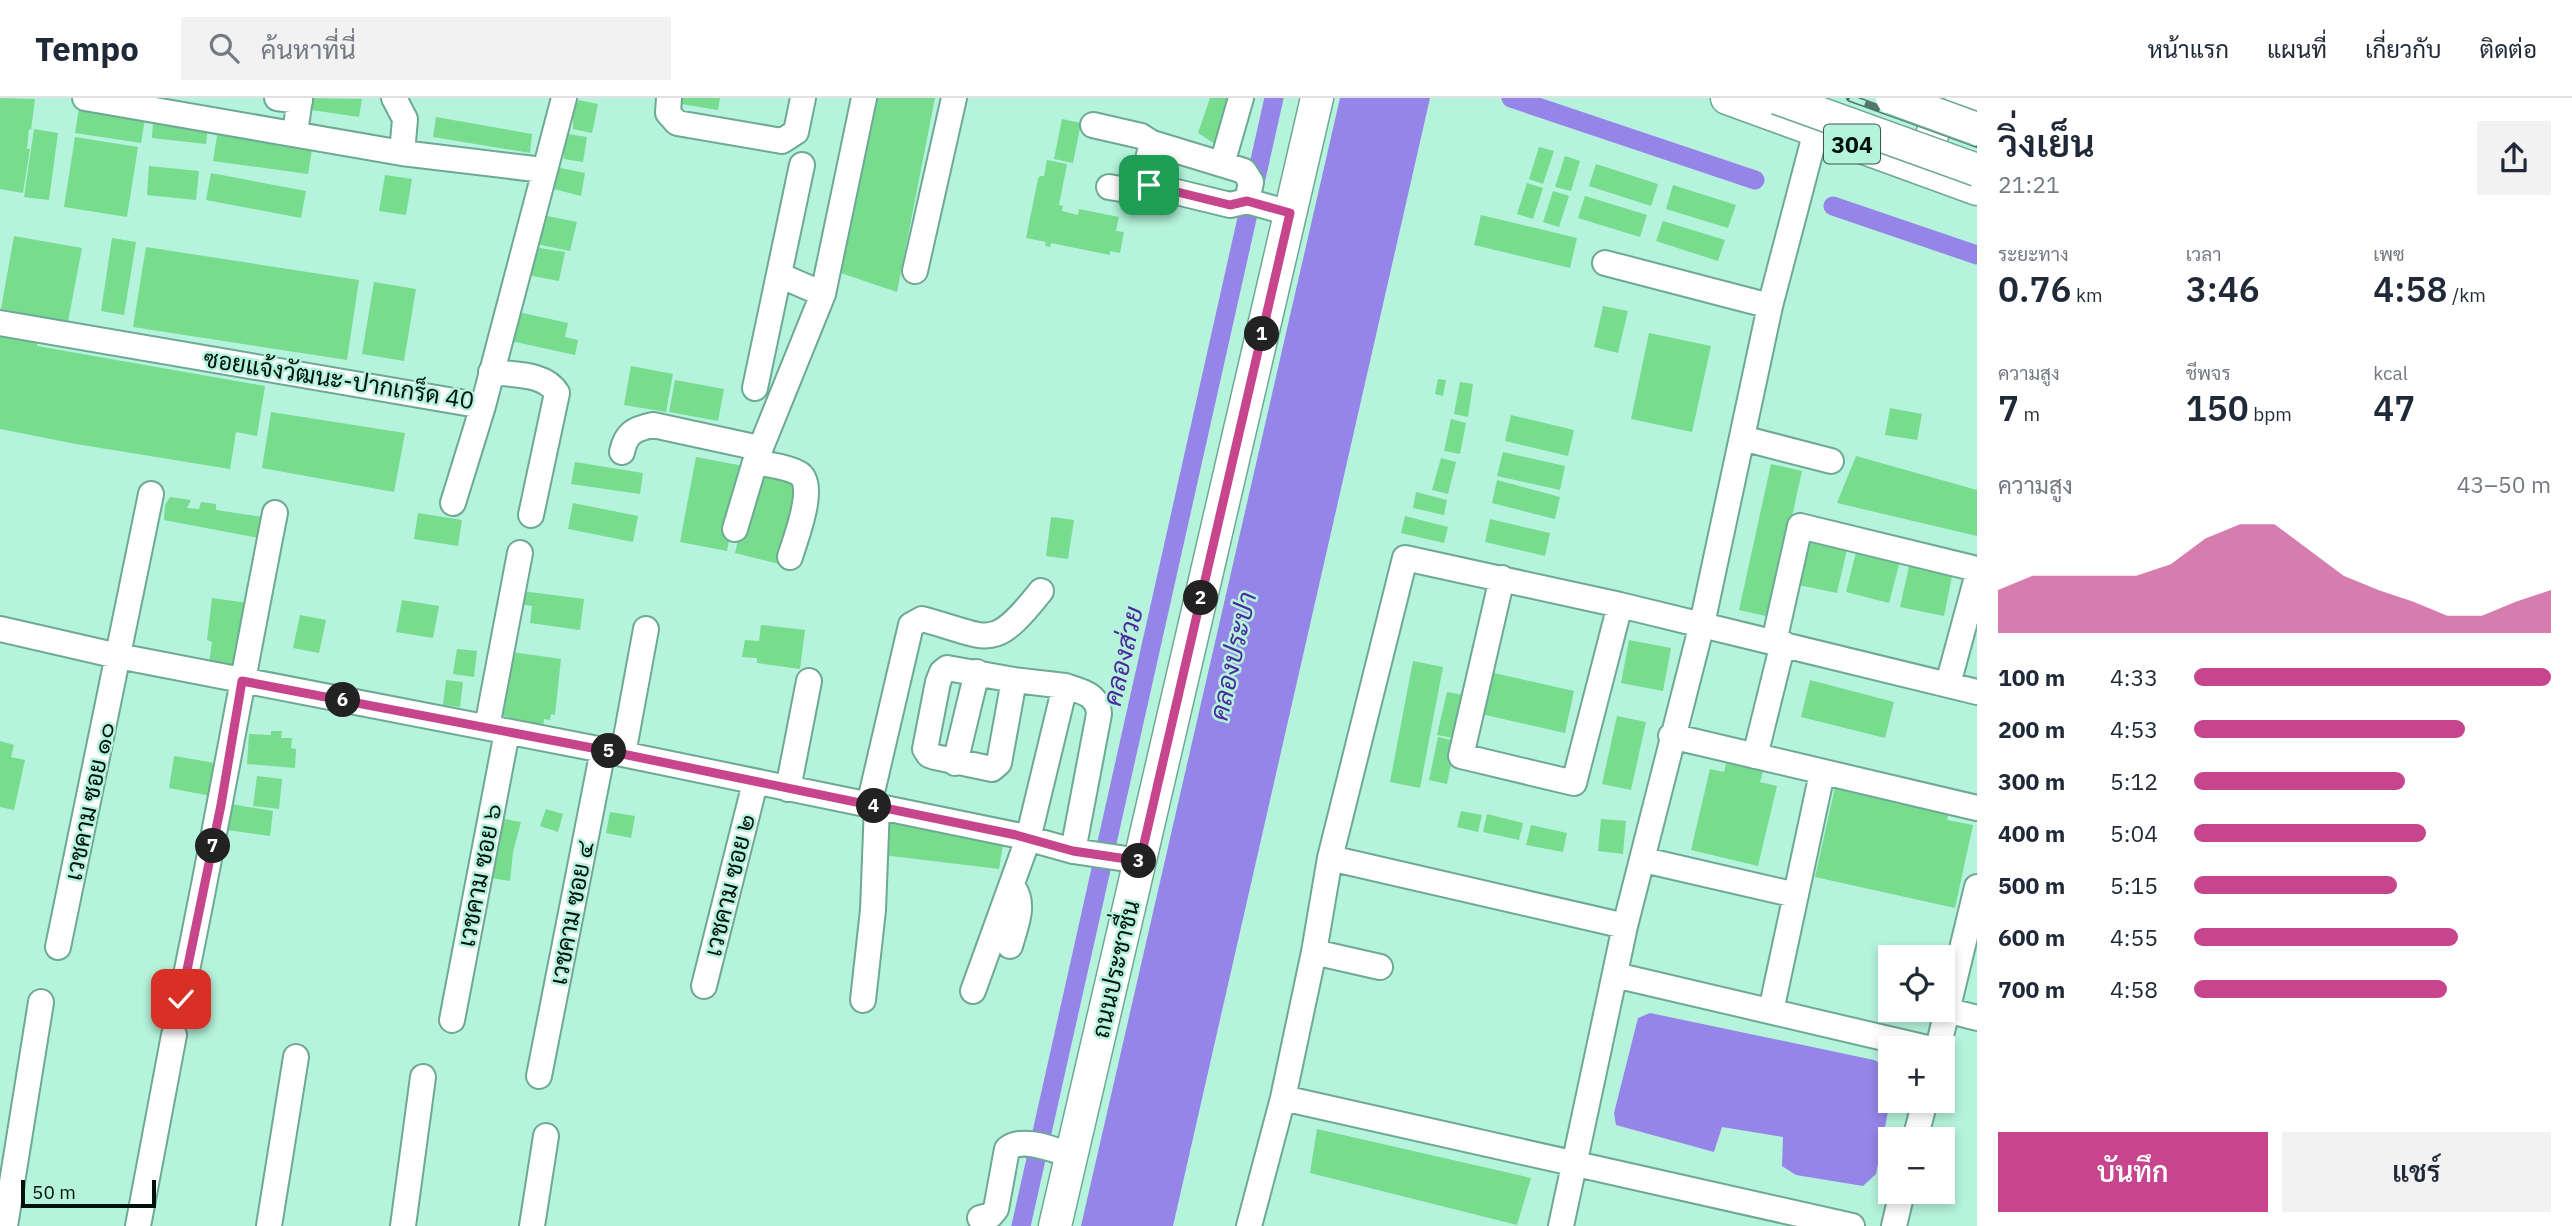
<!DOCTYPE html>
<html lang="th">
<head>
<meta charset="utf-8">
<style>
	:root { --surface:#fff; --page:#f2f2f3; --text:#1f2937; --muted:#747a83; --line:#e0e1e3; --accent:#c6458d }
	body { margin:0; font-family:"IBM Plex Sans",Sarabun,sans-serif; background:var(--page); color:var(--text); height:100vh; display:flex; flex-direction:column; font-size:26px; white-space:nowrap }
	* { box-sizing:border-box; margin:0 }
	p { font-size:23px; color:var(--muted) }
	.icon { flex:none; width:38px; height:38px; fill:none; stroke:currentColor; stroke-width:2; stroke-linecap:round; stroke-linejoin:round }
	.map { position:relative; flex:1; overflow:hidden }
	.side { display:flex; flex-direction:column; background:var(--surface); width:595px }
	.side>* { flex:none }
	.fabs { position:absolute; left:1878px; top:847px; display:grid; gap:14px }
	.fabs a { display:grid; place-items:center; width:77px; height:77px; border-radius:0px; background:var(--surface); box-shadow:0 4px 10px #0003; font-size:35px }
	.scale { position:absolute; left:21px; bottom:18px; width:135px; box-sizing:border-box; padding-left:7px; border:4px solid #00120b; border-top:0; font-size:19px; line-height:24px; white-space:nowrap; color:#00120b; -webkit-text-stroke:5px #b5f3dc; paint-order:stroke }
	.pin { position:absolute; display:grid; place-items:center; width:60px; height:60px; color:#fff; margin:-30px; border-radius:14px; box-shadow:0 4px 10px #0006 }
	.km { position:absolute; width:35px; height:35px; margin:-18px; border-radius:50%; background:#222; color:#fff; font-size:19px; line-height:35px; text-align:center }
	.round { display:grid; place-items:center; flex:none; width:74px; height:74px; border-radius:0px; background:var(--page) }
	.head { display:flex; align-items:center; justify-content:space-between; height:119px; padding:0 21px }
	h1 { font-size:38px; font-weight:600; line-height:52px }
	.stats { display:grid; grid-template-columns:repeat(3,1fr); gap:10px; height:119px; padding:7px 21px }
	.stats div { display:grid; align-content:center }
	.stats b { font-size:35px; font-weight:600 }
	.stats small { font-size:19px; font-weight:400 }
	.stats p { font-size:19px }
	.chart { height:196px; padding:14px 21px }
	.chart p { display:flex; justify-content:space-between }
	.chart svg { width:100%; height:126px; margin-top:7px; fill:var(--accent); opacity:.7 }
	.primary-button { display:flex; gap:14px; margin-top:auto; padding:14px 21px }
	.primary-button a { flex:1; height:80px; border-radius:0px; background:var(--accent); color:#fff; font-size:28px; font-weight:600; line-height:80px; text-align:center }
	.primary-button a+a { background:var(--page); color:var(--text) }
	ul { padding:0 21px; list-style:none; font-size:23px }
	li { display:grid; grid-template-columns:112px 84px 1fr; align-items:center; height:52px }
	li i { height:18px; border-radius:9px; background:var(--accent) }
	header { display:flex; align-items:center; gap:42px; box-sizing:border-box; height:98px; padding:0 35px; background:var(--surface); border-bottom:2px solid var(--line) }
	header strong { font-size:33px }
	nav { display:flex; gap:38px; margin-inline-start:auto; font-size:24px }
	.search { width:490px; height:63px; background:var(--page); display:flex; align-items:center; gap:18px; box-sizing:border-box; padding:0 24px; border-radius:0px; color:var(--muted); font-size:26px }
	main { display:flex; flex:1; min-height:0 }
	.map>svg:first-child { display:block }
	.water { fill:#9685e9 }
	.lines { fill:none; stroke-linecap:round; stroke-linejoin:round }
	.canal { stroke:#9685e9; stroke-width:19 }
	.building { fill:#77dc8e }
	.minor-casing { stroke:#6da993; stroke-width:28 }
	.major-casing { stroke:#6da993; stroke-width:35 }
	.minor { stroke:#fff; stroke-width:24 }
	.major { stroke:#fff; stroke-width:32 }
	.rail-casing { stroke:#517769; stroke-width:8 }
	.rail { stroke:#b5f3dc; stroke-width:5; stroke-dasharray:16; stroke-linecap:butt }
	.major-bridge-casing { stroke:#6da993; stroke-width:35; stroke-linecap:butt }
	.major-bridge { stroke:#fff; stroke-width:32 }
	.route-casing { stroke:#fff; stroke-width:14 }
	.route { stroke:#c6458d; stroke-width:9 }
	.labels { text-anchor:middle; dominant-baseline:central; stroke-width:5; stroke-linejoin:round; paint-order:stroke }
	.shield { fill:#b5f3dc; stroke:#36564a; stroke-width:2 }
	.shield-label { font-size:23px; font-weight:bold; fill:#00120b }
	.street-label { font-size:24px; fill:#00120b; stroke:#b5f3dc }
	.water-label { font-size:26px; font-style:italic; fill:#4c2a9e; stroke:#b5f3dc }
</style>
</head>
<body>
<header>
<strong>Tempo</strong>
<div class="search"><svg class="icon" aria-label="search" viewBox="0 0 24 24"><circle cx="10" cy="10" r="6"/><path d="M15 15l6 6"/></svg>ค้นหาที่นี่</div>
<nav><a>หน้าแรก</a><a>แผนที่</a><a>เกี่ยวกับ</a><a>ติดต่อ</a></nav>
</header>
<main>
<div class="map">
<svg width="1977" height="1128" viewBox="0 0 1977 1128">
	<rect width="100%" height="100%" fill="#b5f3dc"/>
	<path class="water" d="M1340,0H1430L1173,1128H1081Z
		M1650,915L1874,962L1887,969L1890,1003L1876,1076L1863,1088L1796,1077L1782,1068L1783,1039L1722,1029L1714,1054L1616,1027L1614,1015L1638,920Z"/>
	<g class="lines">
		<path class="canal" d="M1511,0L1755,82
			M1833,108L1977,157
			M1021,1128L1274,0"/>
	</g>
	<path class="building" d="M0,0L35,1L31,32L29,31L27,51H30L23,95L0,91Z
		M307,0L362,1L359,19L305,11Z
		M669,0H720L718,12L669,4Z
		M871,0H935L897,194L835,173Z
		M1210,0H1230L1215,46L1198,35Z
		M579,2L598,6L592,35L573,31V13Z
		M79,10L145,21L141,45L75,35Z
		M436,19L532,36L530,55L433,39Z
		M1062,21L1081,25L1073,65L1054,61Z
		M153,23L208,29L206,46L152,40Z
		M34,31L58,35L49,102L24,99Z
		M218,32L313,45L308,76L213,63Z
		M568,36L587,39L583,64L564,61L563,46Z
		M75,39L138,49L127,119L64,109Z
		M1539,49L1554,53L1543,86L1529,81Z
		M1565,58L1580,63L1571,93L1555,89Z
		M1047,62L1067,66L1059,107L1063,108L1062,113L1078,117L1079,111L1119,119L1116,133L1124,134L1120,155L1110,153V157L1051,145L1050,149L1045,148L1046,144L1026,140L1038,81L1040,78H1044Z
		M1596,66L1658,86L1651,108L1589,88Z
		M149,68L199,73L196,102L147,97Z
		M556,69L585,75L581,98L550,90Z
		M211,75L306,93L301,120L206,102Z
		M385,77L412,81L406,117L379,113Z
		M1527,85L1543,90L1533,121L1517,116Z
		M1673,87L1736,107L1728,130L1666,111Z
		M1553,93L1569,98L1559,129L1543,124Z
		M1585,98L1647,117L1640,139L1578,120Z
		M537,116L577,124L570,153L531,145Z
		M1481,117L1577,140L1570,170L1474,147Z
		M1663,123L1725,142L1718,163L1656,143Z
		M14,138L82,150L68,224L1,211Z
		M112,140L136,144L124,217L101,213Z
		M527,148L565,154L559,183L522,176Z
		M146,149L359,182L347,262L133,229Z
		M374,184L416,191L404,263L362,256Z
		M1603,208L1628,213L1618,255L1594,249Z
		M518,214L568,225L565,239L578,242L575,257L511,243Z
		M0,226L39,233L37,248L265,288L257,338L236,334L230,371L76,346L0,331Z
		M1649,235L1711,248L1692,334L1631,321Z
		M631,268L673,276L666,314L624,307Z
		M1438,281L1446,282L1443,298L1435,296Z
		M675,282L724,291L718,323L669,314Z
		M1460,284L1473,286L1468,319L1454,316Z
		M1890,310L1922,316L1917,342L1885,337Z
		M271,314L405,335L394,394L262,370Z
		M1511,317L1574,332L1568,358L1505,343Z
		M1451,321L1466,325L1460,356L1444,353Z
		M1503,354L1565,368L1560,392L1497,378Z
		M1856,358L1977,392V438L1837,405Z
		M696,359L744,368L727,453L680,444Z
		M1441,360L1456,364L1448,396L1432,392Z
		M575,364L643,375L640,396L571,386Z
		M1771,366L1802,373L1770,519L1739,512Z
		M754,374L799,384L779,466L735,455Z
		M1497,382L1560,399L1555,421L1492,405Z
		M1416,394L1447,402L1444,417L1413,410Z
		M170,399L191,402L187,410L199,411L201,404L216,406V412L263,419L259,440L164,422L165,407Z
		M573,405L638,418L633,444L568,431Z
		M418,415L462,422L458,448L414,441Z
		M1405,418L1448,429L1444,445L1401,435Z
		M1051,419L1074,422L1068,461L1046,458Z
		M1490,421L1550,435L1545,458L1485,444Z
		M1800,436L1848,447L1837,495L1789,485Z
		M1856,454L1900,463L1889,505L1846,494Z
		M1910,464L1953,473L1944,518L1900,509Z
		M522,493L584,501L580,532L530,525L532,508L520,506Z
		M212,500L248,505L242,567L209,565L212,544L207,542Z
		M402,502L439,508L433,540L396,534Z
		M300,517L326,522L319,555L293,550Z
		M761,527L805,532L800,571L757,565V560L742,559L745,542L759,543Z
		M1629,542L1671,550L1663,593L1621,585Z
		M457,551L477,553L474,579L453,576Z
		M505,553L561,561L555,617L551,616L550,622L544,621L543,629L508,625L509,619L494,617Z
		M1413,563L1443,569L1420,690L1390,684Z
		M1490,574L1574,593L1565,635L1481,616Z
		M446,582L463,584L460,609L443,607Z
		M1810,582L1894,604L1885,640L1801,619Z
		M1447,594L1469,598L1459,641L1437,637Z
		M1617,618L1646,624L1631,692L1602,686Z
		M271,633H282L281,640H292L291,650L296,651L295,670L247,666L249,636L271,637Z
		M1438,639L1456,643L1447,686L1429,682Z
		M0,643L14,647L11,659L25,662L14,712L0,709Z
		M174,658L221,666L216,699L169,690Z
		M1727,662L1764,671L1760,684L1777,688L1758,768L1691,752L1710,671L1724,674Z
		M257,678L282,681L279,711L253,708Z
		M1835,689L1949,714L1947,722L1973,727L1955,810L1815,779Z
		M231,706L273,713L270,738L227,732Z
		M546,711L563,716L558,734L540,728Z
		M1461,713L1482,717L1478,734L1457,729Z
		M610,714L635,718L631,740L606,735Z
		M1487,716L1523,725L1519,742L1483,734Z
		M499,720L521,724L513,754L510,783L484,779Z
		M1601,721L1626,723L1623,756L1598,753Z
		M890,723L1004,741L999,771L883,757Z
		M1531,727L1567,735L1563,754L1526,747Z
		M1317,1031L1531,1080L1517,1127L1310,1075Z"/>
	<g class="lines">
		<defs>
			<path id="minor" d="M85,0L402,55L543,72
				M277,0L300,3
				M394,0L405,21L402,55
				M669,0L668,15L677,25L782,43L796,34L803,0
				M1093,27L1141,38L1152,45
				M295,35L300,0
				M1222,66L1241,0
				M1109,89L1127,92L1144,84
				M1247,103L1251,84L1244,73L1152,45L1143,81L1148,87L1230,107L1247,103L1290,115
				M1605,165L1770,208
				M915,173L954,0
				M779,177L823,196
				M0,225L483,308L564,0
				M491,274C514,277 545,275 557,295L531,417
				M755,290L802,67
				M1742,340L1831,363
				M622,354C626,335 634,331 653,327L759,350
				M453,405L483,308
				M735,431L755,364
				M790,459C795,442 818,385 798,375C786,368 768,367 755,364L823,196L864,0
				M1502,480L1461,658L1574,685L1620,507
				M0,531L118,558L603,652L1016,737L1073,753L1140,763
				M1774,544L1800,428L1977,471
				M947,570L1014,582L999,665L992,671L935,659L929,657L925,651L938,584L942,574Z
				M1014,582L1065,588
				M1948,586L1977,479
				M487,629L520,455
				M1671,638L1977,710
				M623,656L646,531
				M1755,658L1783,545
				M955,665L977,574
				M788,691L809,583
				M869,707L911,527L922,521C990,539 991,556 1041,493
				M1330,760L1625,828
				M1644,762L1796,797
				M1010,848C1015,829 1026,807 1013,789
				M58,849L151,396
				M1314,854L1380,869
				M1615,877L1927,950
				M704,888L755,685
				M973,893L1028,741L1065,588C1081,593 1098,596 1099,616L1073,753
				M181,901C215,739 243,577 275,415
				M863,902L873,812L877,708
				M1946,912L1977,920
				M1771,913L1822,675
				M452,922L507,634
				M1938,950L1977,789
				M539,978L603,652
				M1283,1000L1852,1128
				M1915,1041L1925,1003
				M980,1120L991,1117L996,1111L1007,1051C1022,1038 1054,1052 1071,1057
				M5,1128L41,904
				M138,1128L174,937
				M269,1128L296,959
				M403,1128L423,979
				M532,1128L546,1038
				M1249,1128L1283,1000L1314,854L1330,760L1405,460L1620,507L1977,594
				M1561,1128L1625,828L1702,526L1770,208L1816,33
				M1894,1128L1902,1094"/>
			<path id="major" d="M1727,0L1977,91
				M1948,74L1932,60C1932,53 1930,44 1932,37C1937,20 1960,7 1977,10
				M1055,1128L1317,0"/>
		</defs>
		<use href="#minor" class="minor-casing"/>
		<use href="#major" class="major-casing"/>
		<use href="#minor" class="minor"/>
		<use href="#major" class="major"/>
		<defs>
			<path id="rail" d="M1850,0L1977,46"/>
		</defs>
		<use href="#rail" class="rail-casing"/>
		<use href="#rail" class="rail"/>
		<defs>
			<path id="major-bridge" d="M1777,0L1977,72
				M1892,0L1977,31"/>
		</defs>
		<use href="#major-bridge" class="major-bridge-casing"/>
		<use href="#major-bridge" class="major-bridge"/>
	</g>
	<g class="lines">
		<defs>
			<path id="route" d="M181,901L221,707L242,583L603,652L1016,737L1073,753L1140,763L1290,115L1247,103L1230,107L1149,87"/>
		</defs>
		<use href="#route" class="route-casing"/>
		<use href="#route" class="route"/>
	</g>
	<g class="labels">
		<rect class="shield" x="1824" y="26.5" width="56" height="39" rx="5"/>
		<g class="shield-label">
			<text x="1852" y="46">304</text>
		</g>
		<g class="street-label">
			<text transform="translate(339 281) rotate(9)">ซอยแจ้งวัฒนะ-ปากเกร็ด 40</text>
			<text transform="translate(89 703) rotate(-78)">เวชคาม ซอย ๑๐</text>
			<text transform="translate(479 777) rotate(-79)">เวชคาม ซอย ๖</text>
			<text transform="translate(729 787) rotate(-76)">เวชคาม ซอย ๒</text>
			<text transform="translate(571 815) rotate(-79)">เวชคาม ซอย ๔</text>
			<text transform="translate(1115 871) rotate(-77)">ถนนประชาชื่น</text>
		</g>
		<g class="water-label">
			<text transform="translate(1122 558) rotate(-77)">คลองส่วย</text>
			<text transform="translate(1232 558) rotate(-77)">คลองประปา</text>
		</g>
	</g>
</svg>
<div class="fabs">
<a><svg class="icon" aria-label="locate" viewBox="0 0 24 24"><circle cx="12" cy="12" r="6"/><path d="M12 2v4M12 18v4M2 12h4M18 12h4"/></svg></a>
<a>+</a>
<a>−</a>
</div>
<div class="scale">50 m</div>
<div class="pin" style="left:1149px;top:87px;background:#1e9e55"><svg class="icon" aria-label="arrive" viewBox="0 0 24 24"><path d="M6 21V4h12l-3 4 3 4H6"/></svg></div>
<div class="pin" style="left:181px;top:901px;background:#d93025"><svg class="icon" aria-label="check" viewBox="0 0 24 24"><path d="M5 12l5 5 9-10"/></svg></div>
<b class="km" style="left:1262px;top:236px">1</b>
<b class="km" style="left:1201px;top:500px">2</b>
<b class="km" style="left:1139px;top:763px">3</b>
<b class="km" style="left:874px;top:708px">4</b>
<b class="km" style="left:609px;top:653px">5</b>
<b class="km" style="left:343px;top:602px">6</b>
<b class="km" style="left:213px;top:748px">7</b>
</div>
<section class="side">
<div class="head"><div><h1>วิ่งเย็น</h1><p>21:21</p></div><a class="round"><svg class="icon" aria-label="share" viewBox="0 0 24 24"><path d="M12 15V3M7 8l5-5 5 5M5 13v7h14v-7"/></svg></a></div>
<div class="stats">
<div><p>ระยะทาง</p><b>0.76<small> km</small></b></div>
<div><p>เวลา</p><b>3:46</b></div>
<div><p>เพซ</p><b>4:58<small> /km</small></b></div>
</div>
<div class="stats">
<div><p>ความสูง</p><b>7<small> m</small></b></div>
<div><p>ชีพจร</p><b>150<small> bpm</small></b></div>
<div><p>kcal</p><b>47</b></div>
</div>
<div class="chart"><p><span>ความสูง</span>43–50 m</p>
<svg viewBox="0 0 160 44" preserveAspectRatio="none"><path d="M0 44V29L10 24L20 24L30 24L40 24L50 20L60 11L70 6L80 6L90 15L100 24L110 29L120 33L130 38L140 38L150 33L160 29V44z"/></svg>
</div>
<ul>
<li><b>100 m</b>4:33<i style="width:100%"></i></li>
<li><b>200 m</b>4:53<i style="width:76%"></i></li>
<li><b>300 m</b>5:12<i style="width:59%"></i></li>
<li><b>400 m</b>5:04<i style="width:65%"></i></li>
<li><b>500 m</b>5:15<i style="width:57%"></i></li>
<li><b>600 m</b>4:55<i style="width:74%"></i></li>
<li><b>700 m</b>4:58<i style="width:71%"></i></li>
</ul>
<div class="primary-button"><a>บันทึก</a><a>แชร์</a></div>
</section>
</main>
</body>
</html>
